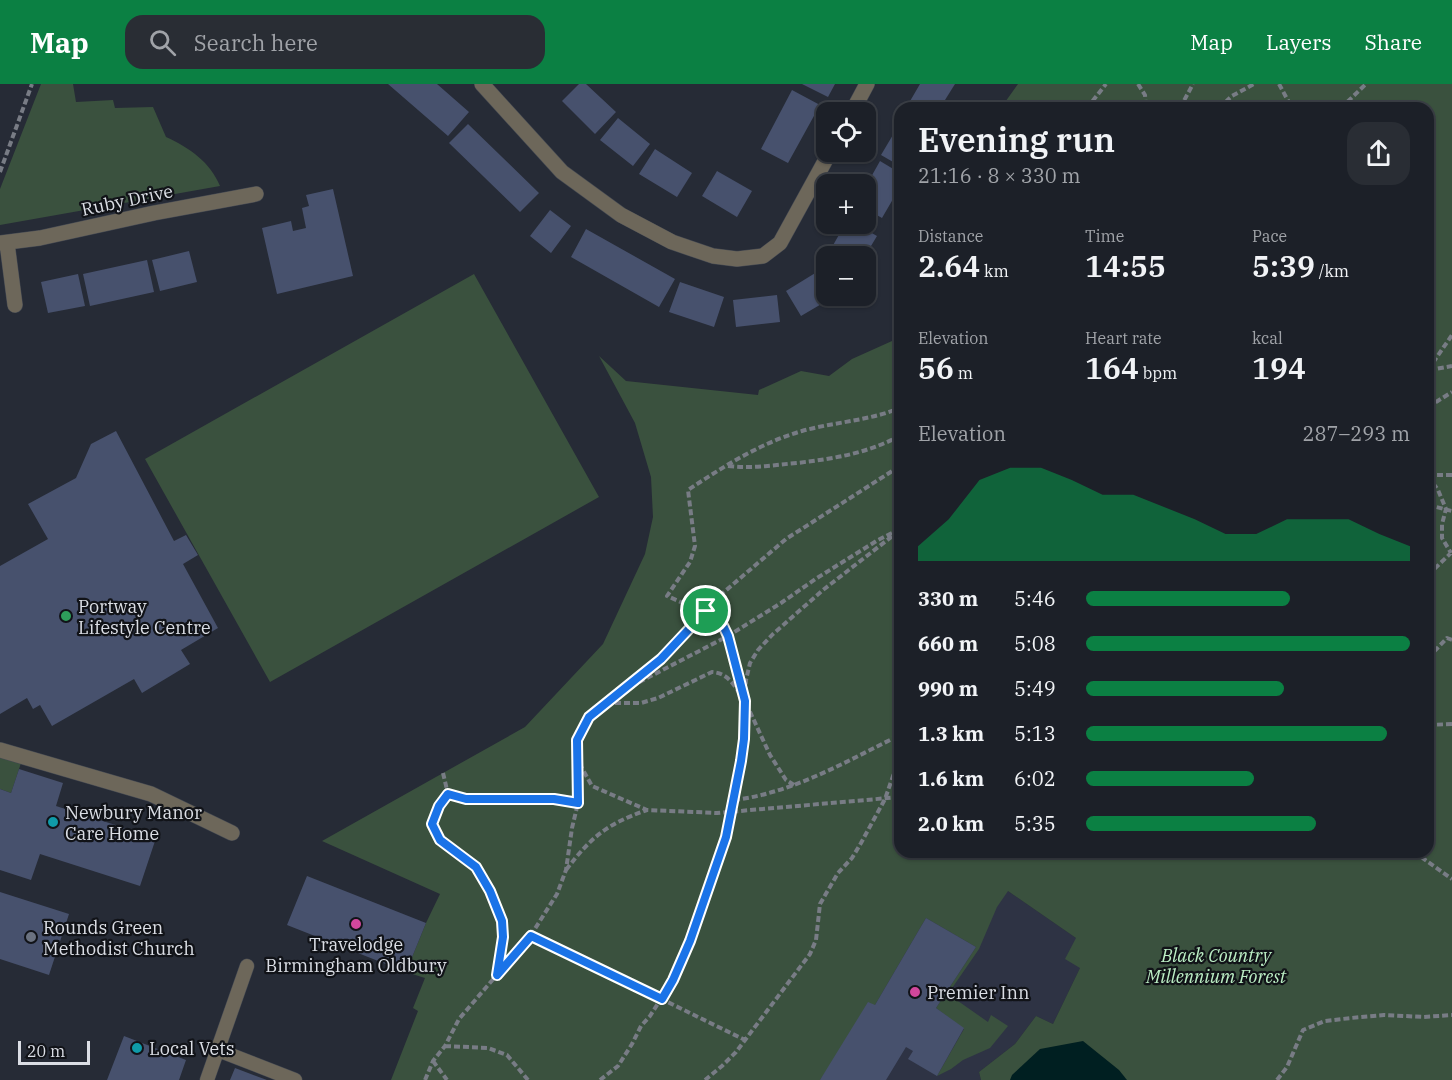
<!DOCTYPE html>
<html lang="en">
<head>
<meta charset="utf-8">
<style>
	:root { --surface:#1c2028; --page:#292d34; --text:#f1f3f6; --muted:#a0a3a8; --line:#3a3e45; --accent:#0b8043 }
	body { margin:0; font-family:"IBM Plex Serif",serif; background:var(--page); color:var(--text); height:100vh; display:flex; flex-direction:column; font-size:22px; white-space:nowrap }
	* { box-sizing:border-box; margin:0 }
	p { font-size:20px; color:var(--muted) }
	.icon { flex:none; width:33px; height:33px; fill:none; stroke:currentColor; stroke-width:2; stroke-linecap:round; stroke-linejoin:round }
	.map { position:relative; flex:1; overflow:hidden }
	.sheet { position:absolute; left:894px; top:18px; width:540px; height:756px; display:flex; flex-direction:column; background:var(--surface); border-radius:18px; box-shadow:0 2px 4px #0004,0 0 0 2px var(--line) }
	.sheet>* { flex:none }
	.tools { position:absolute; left:816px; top:18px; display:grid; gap:12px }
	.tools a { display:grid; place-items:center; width:60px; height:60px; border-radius:12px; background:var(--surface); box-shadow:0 2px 4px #0004,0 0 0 2px var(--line); font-size:30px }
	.scale { position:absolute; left:18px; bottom:15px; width:72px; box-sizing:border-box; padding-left:6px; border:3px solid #dbdee5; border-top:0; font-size:16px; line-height:21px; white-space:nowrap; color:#dbdee5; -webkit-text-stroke:4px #111318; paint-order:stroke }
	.pin { position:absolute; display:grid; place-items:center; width:51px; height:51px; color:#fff; margin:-26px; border:3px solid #fff; border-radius:50%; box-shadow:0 2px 6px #0007 }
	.round { display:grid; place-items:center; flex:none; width:63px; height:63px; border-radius:18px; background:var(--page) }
	.overview { display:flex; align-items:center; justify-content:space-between; height:102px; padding:0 24px }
	h1 { font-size:33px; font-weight:600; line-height:45px }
	.metrics { display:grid; grid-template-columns:repeat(3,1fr); gap:9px; height:102px; padding:6px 24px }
	.metrics div { display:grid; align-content:center }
	.metrics b { font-size:30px; font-weight:600 }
	.metrics small { font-size:16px; font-weight:400 }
	.metrics p { font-size:16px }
	.chart { height:168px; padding:12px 24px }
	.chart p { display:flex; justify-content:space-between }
	.chart svg { width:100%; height:108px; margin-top:6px; fill:var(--accent); opacity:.7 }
	ul { padding:0 24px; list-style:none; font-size:20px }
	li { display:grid; grid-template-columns:96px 72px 1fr; align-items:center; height:45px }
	li i { height:15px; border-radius:8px; background:var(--accent) }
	header { display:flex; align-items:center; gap:36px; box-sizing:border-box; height:84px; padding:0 30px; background:var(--accent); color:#fff }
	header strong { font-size:28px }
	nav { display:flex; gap:33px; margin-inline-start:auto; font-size:21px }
	.search { width:420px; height:54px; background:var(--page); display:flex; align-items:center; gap:15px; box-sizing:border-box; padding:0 21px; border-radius:18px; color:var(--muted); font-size:22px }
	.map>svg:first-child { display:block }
	.built { fill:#2e3344 }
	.green { fill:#3a513e }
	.water { fill:#001f21 }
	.building { fill:#47516d }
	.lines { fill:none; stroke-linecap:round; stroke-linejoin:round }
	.service-casing { stroke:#434852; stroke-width:15 }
	.minor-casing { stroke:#434852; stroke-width:16 }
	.path { stroke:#787c85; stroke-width:4; stroke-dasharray:6 3; stroke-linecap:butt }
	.service { stroke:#6d675a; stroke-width:14 }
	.minor { stroke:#6d675a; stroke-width:15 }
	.route-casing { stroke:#fff; stroke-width:12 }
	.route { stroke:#1a73e8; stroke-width:8 }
	.leisure-dot { fill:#2e9e5b; stroke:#111318; stroke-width:2 }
	.culture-dot { fill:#0f9aa8; stroke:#111318; stroke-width:2 }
	.hotel-dot { fill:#d1479c; stroke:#111318; stroke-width:2 }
	.worship-dot { fill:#6b7280; stroke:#111318; stroke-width:2 }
	.labels { text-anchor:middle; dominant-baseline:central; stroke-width:4.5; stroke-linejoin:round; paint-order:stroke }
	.street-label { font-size:18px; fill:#dbdee5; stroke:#111318 }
	.poi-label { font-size:18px; fill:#dbdee5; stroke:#111318; text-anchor:start }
	.park-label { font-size:18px; font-style:italic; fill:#bcefc5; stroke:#111318 }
</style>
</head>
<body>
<header>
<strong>Map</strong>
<div class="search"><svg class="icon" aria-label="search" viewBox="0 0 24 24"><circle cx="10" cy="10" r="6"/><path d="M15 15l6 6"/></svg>Search here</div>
<nav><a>Map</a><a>Layers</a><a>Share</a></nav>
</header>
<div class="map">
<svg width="1452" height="996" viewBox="0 0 1452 996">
	<rect width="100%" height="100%" fill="#262b36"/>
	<path class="built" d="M1008,807L1076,854L1080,884L1053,940L1036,932L1015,960L979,988L981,996H809L928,819Z"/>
	<path class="green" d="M41,0H73L76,18L113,16L115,24L153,23L166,53C190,64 210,78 220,102L0,141V105Z
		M1018,0H1452V996H981L979,988L1015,960L1036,932L1053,940L1080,884L1065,875L1076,854L1008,807L997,823L979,865L948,910L988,938L991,931L1008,942L990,964L963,976L951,985L937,992L964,945L936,924L976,863L926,834L875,921L820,996H391L418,927L413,924L425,894L406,888L426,839L440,810L322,757L525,643L603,560L645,470L653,433L651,393L635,339L599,272L626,297L758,311L759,306L801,287L829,292L852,275L892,257L900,250V768H1428V24H1009L1003,21Z
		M474,190L599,413L270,598L145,375Z
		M0,673L21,679L11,709L0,705Z"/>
	<path class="water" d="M1083,957L1119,986L1127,996H1010L1012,991L1040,965Z"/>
	<path class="building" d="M388,0H437L469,28L448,52Z
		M579,0H586L616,28L595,50L562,17Z
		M802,0H835L828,13Z
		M920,0H955L940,24H906Z
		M792,6L820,21L788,79L761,65Z
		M618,34L650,60L633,82L600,56Z
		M900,39V82L881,71Z
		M468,40L539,109L520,128L449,59Z
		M655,65L692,89L677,113L639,90Z
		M880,77L900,89V103L882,134L866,125V102Z
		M717,87L752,107L737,133L702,112Z
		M333,105L353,192L277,210L262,144L291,137L293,147L306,144L302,124L309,122L306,111Z
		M550,126L571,142L551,169L530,152Z
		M845,140H856L877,152L865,172H827Z
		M586,145L675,195L659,223L571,173Z
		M189,167L197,198L160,207L152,176Z
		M147,176L154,208L90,222L83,190Z
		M825,183L826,212H835L801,232L786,207Z
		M78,190L85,222L48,229L41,198Z
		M680,198L724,213L714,243L669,228Z
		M777,211L780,238L736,243L733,216Z
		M116,347L174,457L186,451L198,471L183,480L218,544L181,566L190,580L142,609L134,595L52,642L40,621L33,625L27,614L0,630V482L48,455L28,420L76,394L91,360Z
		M19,685L63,699L56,722L156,754L140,802L40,770L31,796L0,786V705L11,709Z
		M307,792L426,839L406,888L287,841Z
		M0,808L69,830L49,891L0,875Z
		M926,834L976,863L936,924L964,944L937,992L908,975L913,967L906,963L886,996H820L868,918L875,921Z
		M124,952L186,976L179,996H107Z
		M235,984L267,996H230Z"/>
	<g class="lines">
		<defs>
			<path id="service" d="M218,966L295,996
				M207,996L247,882"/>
			<path id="minor" d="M482,0L562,88L621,131L672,158L713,172L737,175L763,172L780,159L830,68
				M852,28L867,0
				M0,159L40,154L154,129L256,110
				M7,159L15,221
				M0,666L151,710L232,749"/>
		</defs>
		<use href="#service" class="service-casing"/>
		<use href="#minor" class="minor-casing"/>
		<path class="path" d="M1138,0L1145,11L1146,24
			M1279,0L1292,24
			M1087,24L1106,0
			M1180,24L1193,0
			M1219,24L1232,12L1254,0
			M1341,24L1366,0
			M0,88L32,0
			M1428,286L1452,251
			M1429,286L1452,282
			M1428,323L1452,308
			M728,382C753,385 773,381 797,379C837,374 864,370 900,352
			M1428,391H1452
			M1428,392L1438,406L1446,425L1442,440V454L1451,469
			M1428,421L1452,427
			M900,445L878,456L817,494L781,519L728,552L626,605L589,633L577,656L578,677L592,702L647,726L717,729L900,713
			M1428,491L1451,469
			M1428,574L1447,554L1452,556
			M631,601L661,575L717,514L786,455L900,382
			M606,619H641L658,614L712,588C728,589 734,601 742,613
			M1428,641L1452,640
			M443,689L448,710
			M794,701L786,696L770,671L745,617L728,552L717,529L690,522L667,512L690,478L695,462L688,406C723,383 760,359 802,347C834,338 868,337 900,324
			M734,716C793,709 847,677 900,651
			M1414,768L1452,795
			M566,786C592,752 607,740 647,726
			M531,851L745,956
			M497,889L503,853L502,837L490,807L476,783L440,756L432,740L439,722L448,710L466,715H553L578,719
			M445,962L488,964L507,971L528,996
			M433,977L447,996
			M425,996L433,977L445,962L459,935L531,851L557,810L566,786L572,744L578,719V678
			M600,996L618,982L632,960L641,942L650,932L673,896L690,857L726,753L741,677L746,596L750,579L758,566L773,550L823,506L895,450
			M705,996L722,982L736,968L810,870L816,856L820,820L838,789L852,774L861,759L885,715L899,675L898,652L900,648
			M1277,996L1287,983L1303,946L1325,937L1351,934L1384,931L1424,933L1452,931"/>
		<use href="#service" class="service"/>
		<use href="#minor" class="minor"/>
	</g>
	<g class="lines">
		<defs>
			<path id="route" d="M706,527L717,529L728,552L745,617L744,655L741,677L726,753L690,857L673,896L662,915L531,852L497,891L503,853L502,837L490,807L476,783L440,756L432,740L439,722L448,710L466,715H554L578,719L577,656L589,633L661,575Z"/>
		</defs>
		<use href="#route" class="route-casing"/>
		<use href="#route" class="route"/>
	</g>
	<circle class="leisure-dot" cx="66" cy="532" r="6"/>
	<g class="culture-dot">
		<circle cx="53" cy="738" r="6"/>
		<circle cx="137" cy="964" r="6"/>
	</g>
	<g class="hotel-dot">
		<circle cx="356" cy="840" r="6"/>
		<circle cx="915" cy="908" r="6"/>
	</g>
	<circle class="worship-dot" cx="31" cy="853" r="6"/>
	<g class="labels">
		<g class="street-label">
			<text transform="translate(127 116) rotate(-12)">Ruby Drive</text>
		</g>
		<g class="poi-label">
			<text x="78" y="522">Portway<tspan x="78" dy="21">Lifestyle Centre</tspan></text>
			<text x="65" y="728">Newbury Manor<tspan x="65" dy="21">Care Home</tspan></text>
			<text x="43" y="843">Rounds Green<tspan x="43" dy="21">Methodist Church</tspan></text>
			<text x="356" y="860" text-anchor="middle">Travelodge<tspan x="356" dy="21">Birmingham Oldbury</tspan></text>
			<text x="927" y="908">Premier Inn</text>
			<text x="149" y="964">Local Vets</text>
		</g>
		<g class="park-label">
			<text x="1216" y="871">Black Country<tspan x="1216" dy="21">Millennium Forest</tspan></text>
		</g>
	</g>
</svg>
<div class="tools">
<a><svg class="icon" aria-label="locate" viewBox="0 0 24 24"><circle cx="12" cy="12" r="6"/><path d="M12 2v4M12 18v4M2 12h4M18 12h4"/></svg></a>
<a>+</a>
<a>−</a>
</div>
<div class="scale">20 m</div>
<div class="pin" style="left:706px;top:527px;background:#1e9e55"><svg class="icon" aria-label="arrive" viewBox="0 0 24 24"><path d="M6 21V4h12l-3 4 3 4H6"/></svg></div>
<section class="sheet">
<div class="overview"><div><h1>Evening run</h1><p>21:16 · 8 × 330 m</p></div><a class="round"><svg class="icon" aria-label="share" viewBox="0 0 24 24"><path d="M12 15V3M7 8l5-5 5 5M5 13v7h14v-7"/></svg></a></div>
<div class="metrics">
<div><p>Distance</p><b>2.64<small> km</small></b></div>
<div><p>Time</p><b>14:55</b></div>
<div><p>Pace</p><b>5:39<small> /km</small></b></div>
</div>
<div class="metrics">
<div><p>Elevation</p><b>56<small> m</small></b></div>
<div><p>Heart rate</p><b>164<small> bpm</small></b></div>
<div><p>kcal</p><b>194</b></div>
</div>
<div class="chart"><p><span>Elevation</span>287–293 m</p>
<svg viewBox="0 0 160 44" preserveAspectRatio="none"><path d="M0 44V38L10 27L20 11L30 6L40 6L50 11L60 17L70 17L80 22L90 27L100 33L110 33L120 27L130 27L140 27L150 33L160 38V44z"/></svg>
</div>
<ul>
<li><b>330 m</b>5:46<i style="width:63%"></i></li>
<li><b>660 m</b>5:08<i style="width:100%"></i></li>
<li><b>990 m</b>5:49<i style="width:61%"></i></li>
<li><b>1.3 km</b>5:13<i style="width:93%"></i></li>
<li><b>1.6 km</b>6:02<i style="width:52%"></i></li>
<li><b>2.0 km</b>5:35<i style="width:71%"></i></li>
</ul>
</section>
</div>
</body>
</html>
